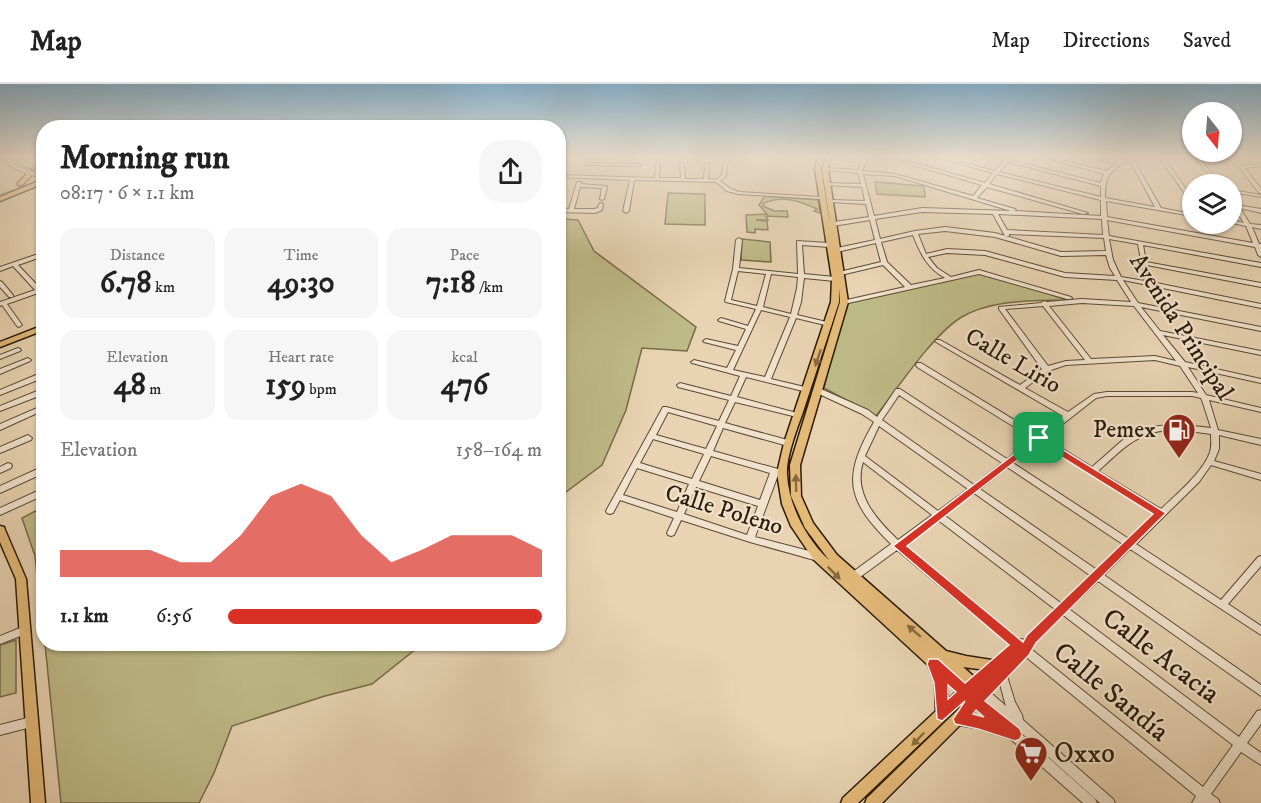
<!DOCTYPE html>
<html lang="en">
<head>
<meta charset="utf-8">
<style>
	:root { --surface:#fff; --page:#f6f6f6; --text:#222; --muted:#767676; --line:#e0e0e0; --accent:#d93025 }
	body { margin:0; font-family:"IM FELL DW Pica",serif; background:var(--page); color:var(--text); height:100vh; display:flex; flex-direction:column; font-size:22px; white-space:nowrap }
	* { box-sizing:border-box; margin:0 }
	p { font-size:20px; color:var(--muted) }
	.icon { flex:none; width:33px; height:33px; fill:none; stroke:currentColor; stroke-width:2; stroke-linecap:round; stroke-linejoin:round }
	.map { position:relative; flex:1; overflow:hidden }
	.sheet { position:absolute; left:36px; top:36px; width:530px; height:531px; display:flex; flex-direction:column; background:var(--surface); border-radius:24px; box-shadow:0 2px 4px #0004 }
	.sheet>* { flex:none }
	.needle { width:39px; rotate:163deg }
	.controls { position:absolute; left:1182px; top:18px; display:grid; gap:12px }
	.controls a { display:grid; place-items:center; width:60px; height:60px; border-radius:50%; background:var(--surface); box-shadow:0 2px 4px #0004; font-size:30px }
	.pin { position:absolute; display:grid; place-items:center; width:51px; height:51px; color:#fff; margin:-26px; border-radius:12px; box-shadow:0 3px 9px #0006 }
	.round { display:grid; place-items:center; flex:none; width:63px; height:63px; border-radius:24px; background:var(--page) }
	.overview { display:flex; align-items:center; justify-content:space-between; height:102px; padding:0 24px }
	h1 { font-size:33px; font-weight:800; line-height:45px }
	.figures { display:grid; grid-template-columns:repeat(3,1fr); gap:9px; height:102px; padding:6px 24px }
	.figures div { display:grid; align-content:center; border-radius:15px; background:var(--page); text-align:center }
	.figures b { font-size:30px; font-weight:800 }
	.figures small { font-size:16px; font-weight:400 }
	.figures p { font-size:16px }
	.chart { height:168px; padding:12px 24px }
	.chart p { display:flex; justify-content:space-between }
	.chart svg { width:100%; height:108px; margin-top:6px; fill:var(--accent); opacity:.7 }
	ul { padding:0 24px; list-style:none; font-size:20px }
	li { display:grid; grid-template-columns:96px 72px 1fr; align-items:center; height:45px }
	li i { height:15px; border-radius:8px; background:var(--accent) }
	header { display:flex; align-items:center; gap:36px; box-sizing:border-box; height:84px; padding:0 30px; background:var(--surface); border-bottom:2px solid var(--line) }
	header strong { font-size:28px }
	nav { display:flex; gap:33px; margin-inline-start:auto; font-size:21px }
	.map>svg:first-child { display:block }
	.green { fill:#beba87; stroke:#756b48; stroke-width:1.5 }
	.lines { fill:none; stroke-linecap:round; stroke-linejoin:round }
	.stream { stroke:#6d796e; stroke-width:1.5 }
	.minor-casing { stroke:#5b4a33; stroke-width:2 }
	.major-casing { stroke:#2c1c09; stroke-width:3 }
	.minor { fill:#f0e2cd; fill-rule:evenodd }
	.major { fill:#e4ba79; fill-rule:evenodd }
	.oneway { fill:#886b41 }
	.route { fill:#d93025; stroke:#fff; stroke-width:1.5; fill-rule:evenodd }
	.labels { text-anchor:middle; dominant-baseline:central; stroke-width:4.5; stroke-linejoin:round; paint-order:stroke }
	.street-label { font-size:24px; fill:#2c1c09; stroke:#f0e2cd }
	.poi-label { font-size:24px; fill:#2c1c09; stroke:#f0e2cd; text-anchor:end }
	.near-street-label { font-size:28px; fill:#2c1c09; stroke:#f0e2cd }
	.near-poi-label { font-size:28px; fill:#2c1c09; stroke:#f0e2cd; text-anchor:start }
</style>
</head>
<body>
<header>
<strong>Map</strong>
<nav><a>Map</a><a>Directions</a><a>Saved</a></nav>
</header>
<div class="map">
<svg width="1261" height="719" viewBox="0 0 1261 719">
	<rect width="100%" height="100%" fill="#e8d3b2"/>
	<filter id="stains"><feTurbulence type="fractalNoise" baseFrequency=".00333" numOctaves="4"/><feColorMatrix values="0 0 0 0 .2 0 0 0 0 .09 0 0 0 0 .02 0 0 0 .5 -.17"/></filter>
	<radialGradient id="worn" r=".72"><stop offset=".6" stop-color="#630" stop-opacity="0"/><stop offset="1" stop-color="#630" stop-opacity=".3"/></radialGradient>
	<path class="green" d="M875,98L924,102L925,113L877,110Z
		M668,109L705,110V141L665,140Z
		M765,112L818,116L820,129L814,127L817,125C800,117 782,111 764,119L763,122L774,127H787L788,133L766,132L768,136H756L767,137L768,146L755,145V149L747,148L746,131L767,130L759,121Z
		M563,135L578,136L594,167L696,243L687,267L642,264L626,326L602,381L558,414V137Z
		M742,155L770,158L771,178L741,176Z
		M985,188L1067,216C1032,217 990,215 960,234C931,253 898,304 876,332L824,304L845,219Z
		M43,423V547L35,472L22,434Z
		M16,556V609L0,613V561Z
		M45,560H422L372,600L325,612L232,642L214,689L199,719H61Z"/>
	<g class="lines">
		<path class="stream" d="M0,111L44,95"/>
		<defs>
			<path id="minor" d="M0,73H4L19,83L44,92V95L15,85Z
				M14,73H18L29,80L44,86V89L25,82Z
				M724,73H728L726,92L720,97L731,105L739,108L821,113L823,114L821,115L738,110L727,107L716,98L634,96L629,127L626,129L623,127L630,96L558,93V91L655,94L656,79L658,78L660,79L659,94H681L680,80L682,79L684,80L685,95H704L705,80L707,79L709,80L708,95L716,96L722,91Z
				M830,73H838L862,77L864,73H868L862,87L895,90L973,112L982,101L900,77L904,76L985,99L993,89L936,73H942L995,87L1004,77L991,73H997L1101,99L1104,90L1043,73H1049L1106,87L1117,80L1094,74V73H1100L1119,77L1126,73H1132L1161,124L1192,130V132L1106,117L1107,133L1253,159L1246,142L1232,139V136L1244,139L1233,122L1232,116H1234L1237,121L1261,125V129L1240,124L1250,140L1261,141V145L1252,143L1259,160H1261V173L1258,171L1255,163L1107,136L1109,152L1261,179V183L1143,161L1146,178L1261,199V203L1147,181L1151,198L1261,220V224L1123,196L1138,219L1261,243V247L1141,223L1160,247L1261,267V271L1163,251L1185,278L1261,295V299L1188,283L1206,311L1261,324V328L1209,316L1218,346L1261,355V361L1219,351V365L1214,377L1261,390V396L1211,381L1199,398L1136,460L1221,516L1258,473L1261,472V482L1228,520L1261,542V551L1130,465L1104,491L1261,601V612L1098,497L1069,525L1239,653L1257,627L1261,626V640L1247,659L1261,669V681L1241,668L1211,710L1218,715L1220,719H1192L1196,712L1026,573L1007,592L1015,618L1022,631L1023,636L1113,715L1115,719H1100L980,612L979,609L980,606L1013,573L978,602L974,604L970,602L969,599L970,596L1012,562L897,466L856,496L853,497L850,496L849,493L850,490L891,460C846,416 842,393 874,338L862,330L817,309L816,307L817,305H821L868,326L877,333L896,305H900L1007,375L1034,355L917,283L916,281L917,279H921L1039,351L1063,332L936,258L935,257L936,256H940L1020,301L1042,285L999,225V223L1041,219L1044,217L1047,218L1082,215L1131,218L1117,196L1065,193L985,171L947,169L928,173L937,184L951,193L979,186L1071,213L1072,214L1071,215H1067L979,190L844,220L842,219V217L905,203L883,181L841,191L838,189L839,188L881,178L876,159L837,168L834,166L837,164L875,156L870,136L827,143L824,141L827,139L869,133L866,120L830,118L828,117L830,116L865,117L862,103L825,101V100L827,99L861,100L858,89L825,86L823,85L825,84L858,86L861,79ZM1129,75L1155,123L1105,114C1105,89 1110,89 1129,75ZM1008,78L1101,102V113L999,88ZM863,90L895,92L1011,127L922,124L874,132ZM997,90L1101,116V132L1014,127L1016,126L1015,125L977,114L987,103L1083,130L1088,129L989,100ZM922,128L993,130L1005,152H1009V150L1104,154L1106,167L1061,168L995,149L945,143L915,147L880,155L875,135ZM998,130L1102,135L1103,151L1007,146ZM945,147L995,153L1061,172L1106,171L1110,184L1115,192L1065,189L985,167L947,165L926,170L918,150ZM913,151C920,169 927,184 945,194L911,201L887,178L881,158ZM1109,155L1138,160L1145,197L1121,193L1113,176ZM1082,219L1134,222L1176,277L1155,272L1091,275L1049,222ZM1043,222L1085,276L1066,277L1048,282L1005,225ZM1155,276L1180,282L1198,309L1192,308H1107L1094,310L1068,328L1025,304L1048,287L1066,281ZM899,311L1002,379L974,401L882,336ZM1107,312H1192L1201,314L1203,319L1211,344C1181,340 1150,337 1124,355C1113,364 1103,374 1092,383L1045,354L1096,314ZM879,342L968,405L938,427L865,372ZM1166,346H1182L1211,350C1211,356 1212,362 1210,368C1204,387 1176,411 1161,425L1098,387C1122,366 1133,351 1166,346ZM1039,358L1156,430L1129,455L1013,379ZM863,378L932,431L898,456C876,435 853,410 863,378ZM1007,383L1124,461L1097,486L980,405ZM974,409L1091,492L1062,520L944,431ZM938,436L1056,526L1029,552L1026,557L1022,555L1019,556L903,461ZM1063,531L1233,661L1203,703L1031,565L1035,558ZM1000,600L1005,619L1006,622L991,609Z
				M1159,73H1163L1192,113V117H1190Z
				M1194,73H1198L1221,100H1217Z
				M1227,73H1231L1243,82L1261,80V82L1245,84L1261,105V109H1259L1240,84Z
				M586,79L639,80L641,81L639,82L588,81H586Z
				M577,98H581V100L605,102L607,103L604,115L602,116L600,115L602,104L580,103L574,125H594L598,124L599,120L601,119L603,120L602,126L595,129L558,128V124L569,125Z
				M1232,106L1261,111V113L1232,108Z
				M739,154L742,156L739,184L798,190L797,157L829,159L832,161L829,163L802,161L804,190L835,193L838,195L835,197L804,194L801,218L797,231L831,239L832,240L829,242L796,234L771,295L809,304L810,306L807,308L746,293L737,313L797,329L801,331L797,333L735,318L725,339L791,357L792,359L791,361L788,362L723,344L713,367L785,387L786,389L785,391L782,392L778,391L755,453L821,470L822,473L821,476L818,477L750,458L681,436L674,451L671,452L668,451L667,449L674,434L620,416L613,429L610,430L607,429L606,427L663,323H666L719,337L729,316L678,303L677,301L680,299L731,312L740,292L692,279L691,278L694,276L727,284L736,266L704,258L703,257L706,255L738,262L746,245L719,237L718,236L721,234L748,242L756,225L726,218L725,217L733,185L736,156ZM738,187L766,190L757,222L731,216ZM771,190L798,193L797,204L791,230L763,223ZM761,226L790,233L765,293L733,286ZM668,328L717,342L706,365L656,351ZM653,355L704,370L692,395L640,379ZM711,372L770,389L760,416L699,397ZM637,384L689,400L677,428L623,411ZM696,403L758,422L747,451L684,430Z
				M44,168V172L18,181L40,204L44,203V214L38,209L7,220L22,241L19,243L17,242L2,221L0,222V218L35,206L13,182L0,187V183Z
				M0,197L2,198L13,211V213H9L0,203Z
				M18,264L20,265L21,266L20,267L0,275V271Z
				M28,274L31,276L30,277L0,290V285Z
				M36,291H40L41,293L40,295L0,311V306Z
				M42,305H44V310L0,327V322Z
				M44,321V326L0,346V340Z
				M28,351L32,354L31,356L0,369V363Z
				M8,379L11,380L12,382L11,384L0,389V383Z
				M44,382V389L0,409V402Z
				M44,404V411L0,431V424Z
				M25,542L28,543L30,546L28,549L0,560V552Z
				M976,612L980,613L1095,715L1097,719H1083L972,621L971,617L972,613Z
				M31,633L35,634L36,638L35,642L0,651V641Z"/>
			<path id="major" d="M818,73H824L821,85L831,146L822,85L826,73H831L828,85L848,218L800,381L801,412L813,439L837,471L946,567L966,572L998,577L1000,581L998,585L994,587L963,583L988,605L990,609L988,613L971,631L1015,644L1019,646L1021,650L1019,654L1015,656L978,644L960,641L882,719H865L867,714L967,617L966,616L858,719H841L843,714L936,627L935,599L928,581L814,476L791,442L782,420L777,389L784,359L831,218L832,195L815,85ZM839,204L840,218L790,381L791,412L805,444L829,476C806,455 789,422 787,391C786,373 797,345 803,328C815,291 827,255 839,218ZM947,598L957,607L948,616L947,599Z
				M32,83H44V87L32,85Z
				M26,87H30L31,92L22,101H18V99L25,92Z
				M44,95V99L0,117V113Z
				M44,241V246L0,263V258Z
				M0,442L4,443L5,446L26,495L45,719H31L16,495L0,458Z"/>
		</defs>
		<use href="#minor" class="minor-casing"/>
		<use href="#major" class="major-casing"/>
		<use href="#minor" class="minor"/>
		<use href="#major" class="major"/>
	</g>
	<defs><path id="oneway-solid" d="M-6-.8H1V-3.2L6.5 0L1 3.2V.8H-6Z" transform="scale(1.5)"/></defs>
	<g class="oneway">
		<use href="#oneway-solid" transform="translate(818 274) rotate(108)"/>
		<use href="#oneway-solid" transform="translate(796 399) rotate(-91)"/>
		<use href="#oneway-solid" transform="translate(834 489) rotate(45)"/>
		<use href="#oneway-solid" transform="translate(914 547) rotate(-139)"/>
		<use href="#oneway-solid" transform="translate(918 655) rotate(134)"/>
	</g>
	<linearGradient id="sky" x2="0" y2="1"><stop stop-color="#88b5d2"/><stop offset="0.42" stop-color="#f5ebdc"/><stop offset="1" stop-color="#f5ebdc" stop-opacity="0"/></linearGradient>
	<rect width="1261" height="173" fill="url(#sky)"/>
	<path class="route" d="M1039,351L1166,429L1036,559L1029,571L985,617L1020,645L1022,650L1020,655L1015,657L978,645L955,640L953,635L965,617L942,637L937,635L934,599L927,580L929,575H938L965,599L1009,561L893,462ZM1039,359L1153,430L1027,551L1023,558L907,462ZM948,601L956,608L948,615ZM976,626L984,633L973,630Z"/>
	<defs>
		<symbol id="fuel-pin" viewBox="-11 -11 22 30"><path d="M0 17L-7.5 6A9.5 9.5 0 1 1 7.5 6Z" fill="#8f2418" stroke="#f0e2cd"/><path d="M-5.5-6h7V0h2V4h1.3V-2.5L3-4.5l.8-.8L6-3V5H2.5V1h-1V6h-7ZM-4.2-4.7v3.2H.2V-4.7Z" fill="#fff"/></symbol>
		<symbol id="supermarket-pin" viewBox="-11 -11 22 30"><path d="M0 17L-7.5 6A9.5 9.5 0 1 1 7.5 6Z" fill="#8f2418" stroke="#f0e2cd"/><path d="M-6-5.5h2.5l.6 2H6L4.5 2H-2.5L-4.4-4H-6ZM-1.5 3.2a1.3 1.3 0 1 0 .1 0ZM3 3.2a1.3 1.3 0 1 0 .1 0Z" fill="#fff"/></symbol>
	</defs>
	<g fill-rule="evenodd">
		<use href="#fuel-pin" x="1160" y="327" width="38" height="52"/>
		<use href="#supermarket-pin" x="1012" y="650" width="38" height="52"/>
	</g>
	<g class="labels">
		<g class="street-label">
			<text transform="translate(1181 243) rotate(57)">Avenida Principal</text>
			<text transform="translate(1013 277) rotate(30)">Calle Lirio</text>
			<text transform="translate(724 426) rotate(17)">Calle Poleno</text>
		</g>
		<g class="poi-label">
			<text x="1156" y="346">Pemex</text>
		</g>
		<g class="near-street-label">
			<text transform="translate(1161 572) rotate(37)">Calle Acacia</text>
			<text transform="translate(1111 608) rotate(39)">Calle Sandía</text>
		</g>
		<g class="near-poi-label">
			<text x="1054" y="669">Oxxo</text>
		</g>
	</g>
	<rect width="100%" height="100%" filter="url(#stains)"/>
	<rect width="100%" height="100%" fill="url(#worn)"/>
</svg>
<div class="controls">
<a><svg class="needle" viewBox="-14 -14 28 28"><path d="M0-13l5 13h-10z" fill="#e53935"/><path d="M0 13l5-13h-10z" fill="#767676"/></svg></a>
<a><svg class="icon" aria-label="layers" viewBox="0 0 24 24"><path d="M12 4l9 5-9 5-9-5zM3 14l9 5 9-5"/></svg></a>
</div>
<div class="pin" style="left:1039px;top:354px;background:#1e9e55"><svg class="icon" aria-label="arrive" viewBox="0 0 24 24"><path d="M6 21V4h12l-3 4 3 4H6"/></svg></div>
<section class="sheet">
<div class="overview"><div><h1>Morning run</h1><p>08:17 · 6 × 1.1 km</p></div><a class="round"><svg class="icon" aria-label="share" viewBox="0 0 24 24"><path d="M12 15V3M7 8l5-5 5 5M5 13v7h14v-7"/></svg></a></div>
<div class="figures">
<div><p>Distance</p><b>6.78<small> km</small></b></div>
<div><p>Time</p><b>49:30</b></div>
<div><p>Pace</p><b>7:18<small> /km</small></b></div>
</div>
<div class="figures">
<div><p>Elevation</p><b>48<small> m</small></b></div>
<div><p>Heart rate</p><b>159<small> bpm</small></b></div>
<div><p>kcal</p><b>476</b></div>
</div>
<div class="chart"><p><span>Elevation</span>158–164 m</p>
<svg viewBox="0 0 160 44" preserveAspectRatio="none"><path d="M0 44V33L10 33L20 33L30 33L40 38L50 38L60 27L70 11L80 6L90 11L100 27L110 38L120 33L130 27L140 27L150 27L160 33V44z"/></svg>
</div>
<ul>
<li><b>1.1 km</b>6:56<i style="width:100%"></i></li>
</ul>
</section>
</div>
</body>
</html>
